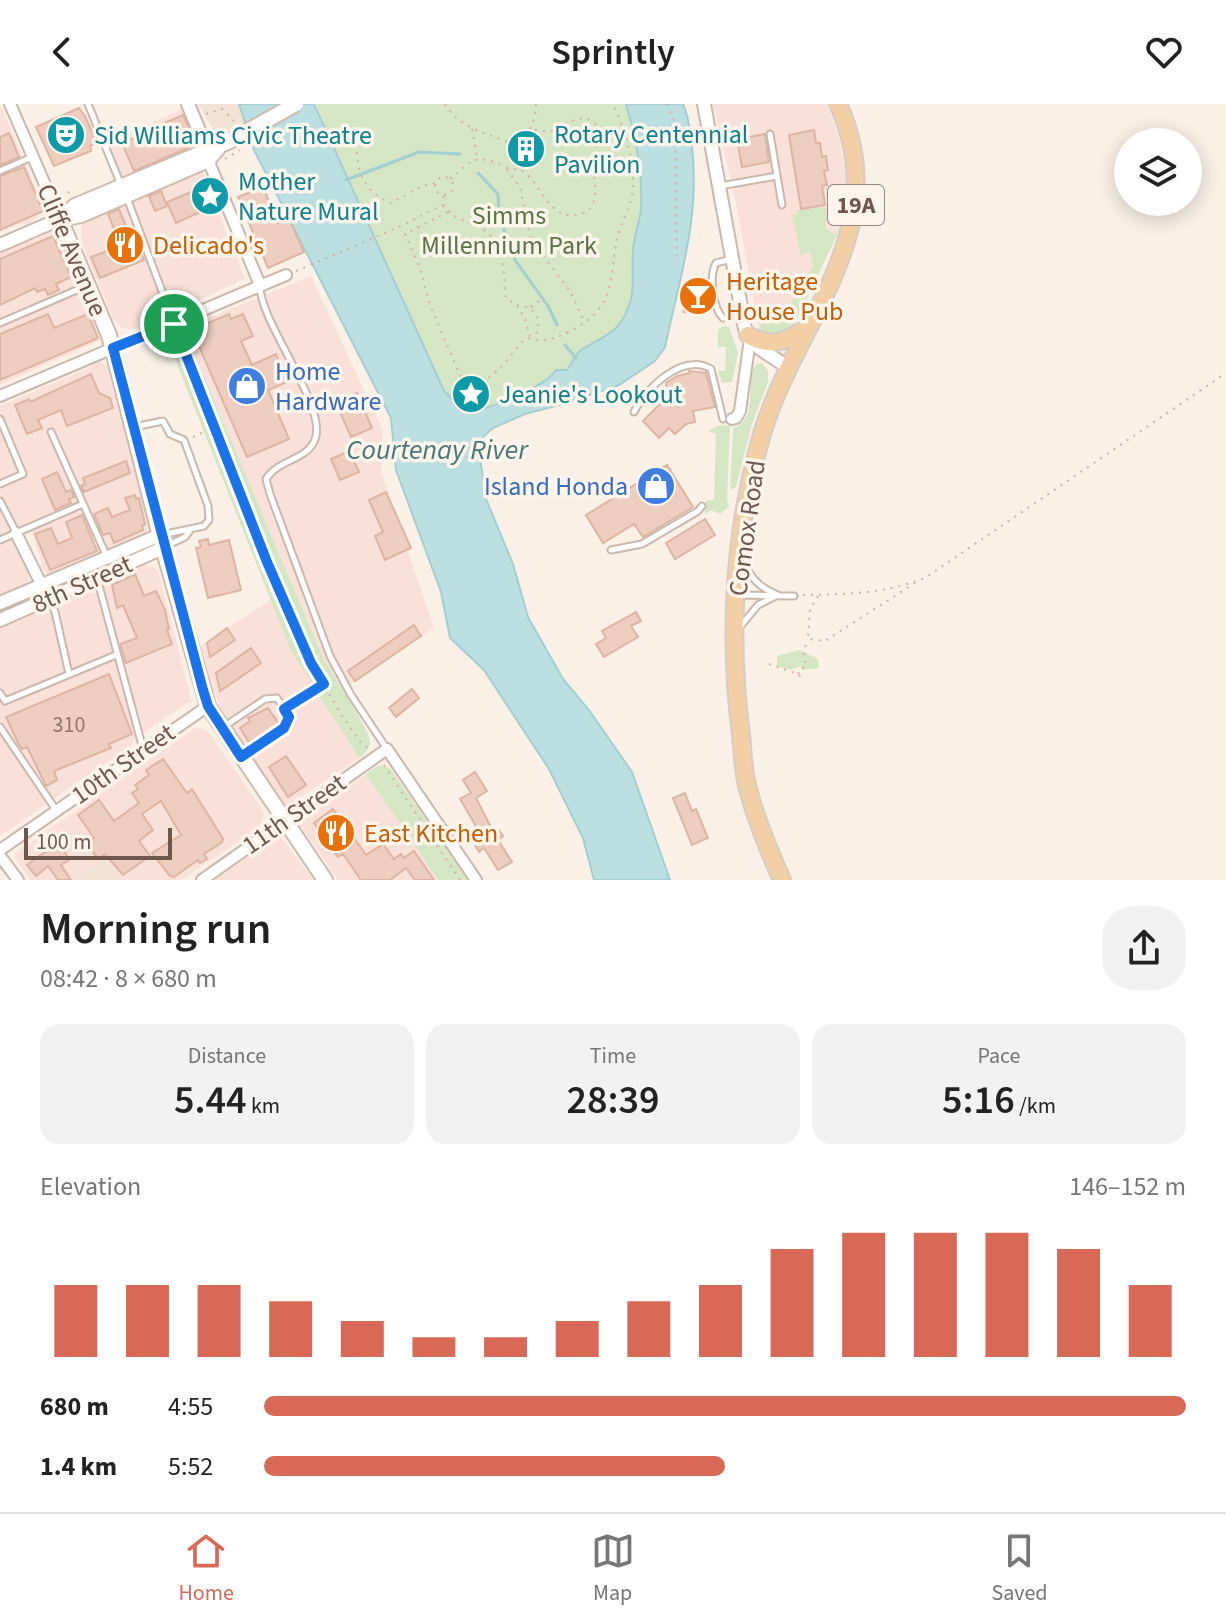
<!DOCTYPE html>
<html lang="en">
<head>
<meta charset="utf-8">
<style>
	:root { --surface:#fff; --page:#f2f2f2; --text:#222; --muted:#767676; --line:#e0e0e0; --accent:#d86956 }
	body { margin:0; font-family:"Source Sans 3",sans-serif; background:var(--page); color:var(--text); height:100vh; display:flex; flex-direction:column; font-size:30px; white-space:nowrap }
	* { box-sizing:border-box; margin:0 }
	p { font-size:26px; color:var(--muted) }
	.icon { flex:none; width:44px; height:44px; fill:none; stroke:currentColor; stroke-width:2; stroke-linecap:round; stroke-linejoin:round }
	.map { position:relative; height:776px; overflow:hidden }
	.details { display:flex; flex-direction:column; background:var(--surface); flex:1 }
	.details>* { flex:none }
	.fabs { position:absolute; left:1114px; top:24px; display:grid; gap:16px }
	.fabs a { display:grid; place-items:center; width:88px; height:88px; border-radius:50%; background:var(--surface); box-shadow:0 4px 20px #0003; font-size:40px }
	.scale { position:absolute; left:24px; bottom:20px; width:148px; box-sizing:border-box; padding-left:8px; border:4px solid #70574d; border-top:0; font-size:22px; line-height:28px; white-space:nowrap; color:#70574d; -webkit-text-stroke:6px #fdf5eb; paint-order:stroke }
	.pin { position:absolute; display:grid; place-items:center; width:68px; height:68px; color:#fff; margin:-34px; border:4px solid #fff; border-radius:50%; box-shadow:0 2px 8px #0007 }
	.round { display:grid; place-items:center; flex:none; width:84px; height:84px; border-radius:32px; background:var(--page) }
	.summary { display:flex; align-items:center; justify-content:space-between; height:136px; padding:0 40px }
	h1 { font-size:44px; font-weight:600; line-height:60px }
	.stats { display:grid; grid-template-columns:repeat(3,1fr); gap:12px; height:136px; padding:8px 40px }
	.stats div { display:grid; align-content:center; border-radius:20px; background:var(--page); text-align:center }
	.stats b { font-size:40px; font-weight:600 }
	.stats small { font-size:22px; font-weight:400 }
	.stats p { font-size:22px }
	.chart { height:224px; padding:16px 40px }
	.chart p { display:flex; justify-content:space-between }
	.chart svg { width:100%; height:144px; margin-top:8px; stroke:var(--accent); stroke-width:6 }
	ul { padding:0 40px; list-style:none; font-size:26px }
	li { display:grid; grid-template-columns:128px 96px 1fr; align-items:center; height:60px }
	li i { height:20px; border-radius:10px; background:var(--accent) }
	header { display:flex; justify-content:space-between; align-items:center; height:104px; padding:0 40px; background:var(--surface); font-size:36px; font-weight:600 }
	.tabs { display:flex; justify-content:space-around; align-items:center; height:112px; border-top:2px solid var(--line); background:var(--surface); font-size:22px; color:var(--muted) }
	.tabs a { display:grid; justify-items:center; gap:4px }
	.tabs .active { color:var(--accent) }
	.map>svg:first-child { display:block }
	.residential { fill:#f1e2d5 }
	.commercial { fill:#f9e1da }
	.green { fill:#d5e6c5 }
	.water { fill:#bcdfe2; stroke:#a3cfd2; stroke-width:2 }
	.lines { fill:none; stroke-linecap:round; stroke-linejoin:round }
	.stream { stroke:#a3cfd2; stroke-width:3 }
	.building { fill:#edcec0; stroke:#deb4a2; stroke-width:2 }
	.service-casing { stroke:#cab8ad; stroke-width:9 }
	.minor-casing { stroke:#cab8ad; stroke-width:14 }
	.tertiary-casing { stroke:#cab8ad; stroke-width:16 }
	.secondary-casing { stroke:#cfbaae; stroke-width:18 }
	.primary-casing { stroke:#d4cdca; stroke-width:20 }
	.path { stroke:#d1b2a3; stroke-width:2; stroke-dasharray:2 6; stroke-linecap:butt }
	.service { stroke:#fff; stroke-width:5 }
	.minor { stroke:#fff; stroke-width:10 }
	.tertiary { stroke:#fff; stroke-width:12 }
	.secondary { stroke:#fff; stroke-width:14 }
	.primary { stroke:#f2cfa4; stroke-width:16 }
	.secondary-bridge-casing { stroke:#cfbaae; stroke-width:18; stroke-linecap:butt }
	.secondary-bridge { stroke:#fff; stroke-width:14 }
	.route-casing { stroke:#fff; stroke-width:16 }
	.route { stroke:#1a73e8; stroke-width:10 }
	.labels { text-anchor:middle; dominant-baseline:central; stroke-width:7; stroke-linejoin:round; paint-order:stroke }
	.number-label { font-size:22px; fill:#8f756a }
	.shield { fill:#fdf5eb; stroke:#9a867c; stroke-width:2 }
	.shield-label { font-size:24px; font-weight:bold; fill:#70574d }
	.culture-label { font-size:26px; fill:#0d838f; stroke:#fdf5eb; text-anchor:start }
	.park-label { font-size:26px; fill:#587546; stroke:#fdf5eb }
	.food-label { font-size:26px; fill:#c56008; stroke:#fdf5eb; text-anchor:start }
	.street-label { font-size:26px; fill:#70574d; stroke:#fdf5eb }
	.shop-label { font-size:26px; fill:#366cbe; stroke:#fdf5eb; text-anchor:start }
	.water-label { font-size:28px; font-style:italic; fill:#46777b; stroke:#fdf5eb }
</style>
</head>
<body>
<header><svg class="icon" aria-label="back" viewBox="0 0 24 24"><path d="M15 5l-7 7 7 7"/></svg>Sprintly<svg class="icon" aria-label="heart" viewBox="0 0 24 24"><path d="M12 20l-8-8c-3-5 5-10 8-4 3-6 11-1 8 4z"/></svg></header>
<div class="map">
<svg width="1226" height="776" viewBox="0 0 1226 776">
	<rect width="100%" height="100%" fill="#faf0e6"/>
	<path class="residential" d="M198,0H239L245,17L227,31L218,33Z
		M105,755L120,776H75Z"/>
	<path class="commercial" d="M713,0H827L839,34L846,72L844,110L837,131L791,227L765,231L759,226L736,99Z
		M0,3L3,6L45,106L28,120H19L0,128Z
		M182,5L195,34L202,40L119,76L104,40Z
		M202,66L245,175L134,225L122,224L114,216L85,148L81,134L82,121L87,114Z
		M54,127L101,236L0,281V149Z
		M311,172L383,327L381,367L434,524L341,587L324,556L184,224Z
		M96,257L101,258L107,263L149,425L146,430L48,470L41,464V456L30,423L10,432L29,471V477L26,481L0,493V302L91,263Z
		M145,461L155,463L159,469L192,599H186L134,636L131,642L0,732V523L28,511L34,504L43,505L48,509L60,504L61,497L67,490L76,491Z
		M271,496L291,547L359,654L288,702L284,699L228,617L209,578L200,542Z
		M195,624L204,625L210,630L262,705L264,711L260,723L181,776H120L104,755L75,776H30L14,753L15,749Z
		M366,670L438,776H338L299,720V716Z
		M279,730L313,776H212L276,732Z"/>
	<path class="green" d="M316,0H626C636,34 643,68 641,104C640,118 634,132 633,146C631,174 639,192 621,218C610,234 584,241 577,250C573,255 571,261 567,266L554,267L551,274C533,283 489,308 469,306C460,306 452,293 444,288L337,54Z
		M824,103L830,109L825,120L827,126L837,131L791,227L787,230L765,231L759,226L761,221L788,204L813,161L810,147L801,152L792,111L797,110L796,106Z
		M723,222L729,223L738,249L732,278L722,279L718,267H725L726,243H718V226Z
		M184,224L324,556C333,572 371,626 370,639C369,646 364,650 359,654L291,547L165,230Z
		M762,259L768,267V278L752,320L736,383L730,386L733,324C756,319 748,283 753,264L757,260Z
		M730,321L727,396L729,403L720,410L711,406L705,410L706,396H714L716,330L708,327L717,322Z
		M800,546L818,555L819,564L802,566L801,562L791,566L777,562V552Z
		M379,661L390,664L468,776H438L366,670Z"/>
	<path class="water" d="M239,0H314L444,287C452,293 460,306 470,306C489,307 547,281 556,266H567C571,261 573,255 577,250C584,241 610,234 621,218C638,192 631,174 633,146C634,132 640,118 641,104C643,68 636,34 626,0H683C689,13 690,28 692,42C700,116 680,172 665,243L655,257L619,281L563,300L525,310L493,324L482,334L479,346L486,395L513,460L528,513L563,575L589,606L632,668L670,776H594L583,734L549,665L484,566L450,534L441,488L396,366L391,314L254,46Z"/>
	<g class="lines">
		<path class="stream" d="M478,69L498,90L499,112L515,156L548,202L557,221
			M346,76L419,48L460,50
			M565,241L576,254"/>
	</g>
	<path class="building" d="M79,4L85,12L97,39L90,42L91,47L54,62L36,23Z
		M183,11L197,40L134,67L122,39L139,32L141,36L165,26L162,20Z
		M814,26L816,39H820L822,53L826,52L828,66L824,67L827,81L822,82L825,101L801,105L789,31Z
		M9,29L19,53L0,61V33Z
		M765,30L769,58L742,63L737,35Z
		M521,32L538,39L530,58L513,51Z
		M24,63L43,107L0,126V72Z
		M205,82L214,102L176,119L167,98Z
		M263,83L278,119L289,114L304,148L268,164L238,93Z
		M161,87L167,102L155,107L149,92Z
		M119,105L132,137L136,135L144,156L100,174L91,153L121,142L108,110Z
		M53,132L71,173L56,180L59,186L48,191L45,185L37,188L35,184L0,201V155Z
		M697,177L698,180L707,179L711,204L684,208L682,183Z
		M48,210L54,224L88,210L98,234L0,276V230Z
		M229,210L231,215L243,210L253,232L241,237L252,261L276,250L287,278L268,286L289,335L247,353L192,226Z
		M689,267L706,269L715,303L693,307L695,318L686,320L675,330L669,324L659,334L643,317L668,292L666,279L677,272L690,269Z
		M91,270L99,289L110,294L113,304L67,322L61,306L38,316L42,324L27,330L15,301L29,295L30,298Z
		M357,289L372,324L351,333L336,299Z
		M349,347L359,368L340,376L331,355Z
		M126,357L130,369L84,388L81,382L85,380L83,374Z
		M667,361L693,403L643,433L634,420L603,439L586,411Z
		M57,368L66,388L71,386L74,393L69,395L71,399L55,406L42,375Z
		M386,388L411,444L385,456L375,432L383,428L369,396Z
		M135,391L136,395L139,394L145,420L142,422L143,426L114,439L110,429L103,431L94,410L108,404L112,413L130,406L125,394Z
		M82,411L97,447L50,466L35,430L51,424L58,440L72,434L66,418Z
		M705,415L715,431L675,455L666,439Z
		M208,435L209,441L229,436L241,486L208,494L196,444L201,443L199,437Z
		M135,470L144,492L156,487L165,506L169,525L167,526L172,540L126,559L120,540L137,534L123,501L117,504L112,481Z
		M636,508L641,517L631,522L638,533L604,553L596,540L606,534L602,527Z
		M414,521L421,532L355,577L348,567Z
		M227,524L235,536L210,553L207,539Z
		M251,544L261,559L220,587L216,569Z
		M109,570L132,630L109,640L111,644L54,667L57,676L46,682L27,643L22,645L18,639L6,613Z
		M412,585L419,594L396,613L389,604Z
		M268,604L279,620L250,640L240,624L250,617L248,614Z
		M286,652L306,681L288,693L269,663Z
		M163,655L187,689L192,685L223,735L222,738L204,750L207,755L200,759L198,756L174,773L170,772L152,749L181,731L161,697L142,710L153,726L139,737L150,752L123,771L105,750L98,755L87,739L94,734L78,711L99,696L114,717L139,699L132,689L138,685L135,681L149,671L146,666Z
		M475,668L487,687L476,694L494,729L499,726L503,732L498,736L512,758L498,766L484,744L479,748L475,741L480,737L474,726L477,724L460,695L471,689L463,676Z
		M685,689L692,707L696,705L708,734L692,741L673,694Z
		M333,705L366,751L383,740L394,755L401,750L404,754L414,747L434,776H415L406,764L390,776H361L343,750L338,753L314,719Z
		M61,740L69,756L61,761L71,776H58L48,762L36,772L27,761L40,751Z"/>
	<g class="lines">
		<defs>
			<path id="service" d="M88,0L121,81
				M770,30L782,101
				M0,67L32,53
				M720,82L777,72
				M127,94L174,219
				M260,181C259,219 331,305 314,338C304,357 279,355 266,375L270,390L330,552L351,591L387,645
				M723,214C712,203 709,172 716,159L731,155
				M0,219L86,182
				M634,308C646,284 683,248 711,265L723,315
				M0,315L23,370L0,380
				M134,323L163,317L170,330L184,336L208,402L209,416L204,422L161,431
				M51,328L107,453
				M0,397L16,428
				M0,436L83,400
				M164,443L185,433L189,428
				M611,446L642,440L698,407L702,402
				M744,457C750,475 761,484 778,491
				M97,474L143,645
				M738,491L794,492
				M49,494L55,508L69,570
				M739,524L758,501L776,492
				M0,589L5,597L116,551
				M225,622L265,595L277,594L289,613L284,624L245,650
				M0,623L56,706"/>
			<path id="minor" d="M10,0L60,115
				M208,56L260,181
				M0,292L286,171
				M732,315L736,314L740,307L750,235
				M16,429L48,494
				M0,746L208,602
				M0,752L18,776
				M202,776L387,645L476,776"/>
			<path id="tertiary" d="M188,0L200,29L218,44
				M704,0L745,225L759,244L789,264
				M0,141L60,115
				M0,499L160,431
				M0,516L163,444"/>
			<path id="secondary" d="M60,115L109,231L163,444L208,602L325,776
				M60,115L75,102L230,37
				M60,115L81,111L208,56L218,44"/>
			<path id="primary" d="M748,231C770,244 786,238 806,225
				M782,776C769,747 756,716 748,685C743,668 743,649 741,631C728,532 734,426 762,330C796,216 896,126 838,0"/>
		</defs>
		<use href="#service" class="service-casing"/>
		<use href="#minor" class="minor-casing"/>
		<use href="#tertiary" class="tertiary-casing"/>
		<use href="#secondary" class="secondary-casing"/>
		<use href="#primary" class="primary-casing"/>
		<path class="path" d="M445,0C461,27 496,32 523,43
			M667,0L675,20L677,153
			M206,10L222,5L237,20
			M357,24C356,59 356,84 391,99L422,82L435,79
			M472,25L477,53
			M225,55L240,46
			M515,62L535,13L536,0
			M507,65L520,84L531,136L570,187L584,217
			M435 82a9 9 0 1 1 18 0a9 9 0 1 1-18 0Z
			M450,75C472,56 475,49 503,62C511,66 518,63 525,69C539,80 546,103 563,110C569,112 575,111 581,110C603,102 593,77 593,60C593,48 601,37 599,24C583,3 567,22 549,28L531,25
			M68,89L71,86
			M443,101C452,113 461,115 475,121C506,134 503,166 506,194L516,201L525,214L530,233
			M448,108L405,130L420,164L430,201L460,271C483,297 510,250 524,236C531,233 533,236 541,236C557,236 580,223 592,213C616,191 610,160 618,132C623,113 634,98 633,78C633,52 624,23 613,0
			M296,167L399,123L443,101L444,91
			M517,201L530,204C542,215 538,222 535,235
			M531,203L539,197
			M566,228L572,233
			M178,229L267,458L311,559L341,610L361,639L368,644
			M471,290V279
			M193,333L212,324
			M803,491C848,490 883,490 925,474L1226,269
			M818,492L810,505L808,535L825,537L915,479
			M769,560L798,570L801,573
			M798,570L801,564L806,563L804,549L807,536
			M291,601L323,581
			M384,661L460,776"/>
		<use href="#service" class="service"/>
		<use href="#minor" class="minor"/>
		<use href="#tertiary" class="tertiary"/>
		<use href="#secondary" class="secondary"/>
		<use href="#primary" class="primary"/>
		<defs>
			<path id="secondary-bridge" d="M230,37L296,0"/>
		</defs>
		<use href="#secondary-bridge" class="secondary-bridge-casing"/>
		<use href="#secondary-bridge" class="secondary-bridge"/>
	</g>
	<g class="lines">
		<defs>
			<path id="route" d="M174,220L267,458L311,559L324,580L284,605L289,613L284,624L241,653L208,602L203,586L113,244Z"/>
		</defs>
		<use href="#route" class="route-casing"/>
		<use href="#route" class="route"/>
	</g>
	<defs>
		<symbol id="theatre-disc" viewBox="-11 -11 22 22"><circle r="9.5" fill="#0f9aa8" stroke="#fdf5eb"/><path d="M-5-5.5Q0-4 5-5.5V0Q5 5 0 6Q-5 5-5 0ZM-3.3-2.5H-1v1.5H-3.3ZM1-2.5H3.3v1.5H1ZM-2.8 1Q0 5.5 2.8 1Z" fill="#fff"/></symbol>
		<symbol id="building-disc" viewBox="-11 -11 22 22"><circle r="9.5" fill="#0f9aa8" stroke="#fdf5eb"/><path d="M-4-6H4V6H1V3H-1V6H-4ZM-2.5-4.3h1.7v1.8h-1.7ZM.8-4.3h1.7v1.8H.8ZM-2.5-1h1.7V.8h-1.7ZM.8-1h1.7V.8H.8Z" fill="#fff"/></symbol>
		<symbol id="sight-disc" viewBox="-11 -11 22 22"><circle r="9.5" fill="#0f9aa8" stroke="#fdf5eb"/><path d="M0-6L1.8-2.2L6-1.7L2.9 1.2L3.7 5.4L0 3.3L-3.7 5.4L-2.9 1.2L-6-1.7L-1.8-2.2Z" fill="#fff"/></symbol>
		<symbol id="restaurant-disc" viewBox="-11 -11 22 22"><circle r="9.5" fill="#e8710a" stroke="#fdf5eb"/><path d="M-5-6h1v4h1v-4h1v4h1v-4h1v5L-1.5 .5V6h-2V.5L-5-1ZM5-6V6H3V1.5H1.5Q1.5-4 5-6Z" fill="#fff"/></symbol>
		<symbol id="bar-disc" viewBox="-11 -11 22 22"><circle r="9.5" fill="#e8710a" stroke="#fdf5eb"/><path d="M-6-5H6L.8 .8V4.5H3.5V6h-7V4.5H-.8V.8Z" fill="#fff"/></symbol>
		<symbol id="shop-disc" viewBox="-11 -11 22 22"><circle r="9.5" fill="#3f7fe0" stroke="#fdf5eb"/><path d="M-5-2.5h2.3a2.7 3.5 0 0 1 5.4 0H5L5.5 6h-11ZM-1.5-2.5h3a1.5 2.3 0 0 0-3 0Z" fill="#fff"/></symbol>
	</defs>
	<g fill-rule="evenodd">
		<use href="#theatre-disc" x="44" y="9" width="44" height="44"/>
		<use href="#building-disc" x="504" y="23" width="44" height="44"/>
		<use href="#sight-disc" x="188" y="70" width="44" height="44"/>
		<use href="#restaurant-disc" x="103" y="119" width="44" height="44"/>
		<use href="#bar-disc" x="676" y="170" width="44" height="44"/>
		<use href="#shop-disc" x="225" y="260" width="44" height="44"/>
		<use href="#sight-disc" x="449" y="268" width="44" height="44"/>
		<use href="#shop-disc" x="634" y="360" width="44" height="44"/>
		<use href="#restaurant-disc" x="314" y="707" width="44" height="44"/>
	</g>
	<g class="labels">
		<g class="number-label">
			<text x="69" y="621">310</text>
		</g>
		<rect class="shield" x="828" y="81" width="56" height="40" rx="6"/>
		<g class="shield-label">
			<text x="856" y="101">19A</text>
		</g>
		<g class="culture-label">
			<text x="554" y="30">Rotary Centennial<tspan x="554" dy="30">Pavilion</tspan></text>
			<text x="94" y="31">Sid Williams Civic Theatre</text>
			<text x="238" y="77">Mother<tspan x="238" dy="30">Nature Mural</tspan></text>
			<text x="499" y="290">Jeanie's Lookout</text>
		</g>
		<g class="park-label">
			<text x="509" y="111">Simms<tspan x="509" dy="30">Millennium Park</tspan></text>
		</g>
		<g class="food-label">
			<text x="153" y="141">Delicado's</text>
			<text x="726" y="177">Heritage<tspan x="726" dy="30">House Pub</tspan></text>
			<text x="364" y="729">East Kitchen</text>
		</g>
		<g class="street-label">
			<text transform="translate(72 146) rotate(67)">Cliffe Avenue</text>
			<text transform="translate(747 424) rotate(-82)">Comox Road</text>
			<text transform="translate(82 480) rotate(-24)">8th Street</text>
			<text transform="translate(123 660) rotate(-35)">10th Street</text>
			<text transform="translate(294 710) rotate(-35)">11th Street</text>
		</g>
		<g class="shop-label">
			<text x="275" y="267">Home<tspan x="275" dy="30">Hardware</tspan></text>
			<text x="628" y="382" text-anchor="end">Island Honda</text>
		</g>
		<g class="water-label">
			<text x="437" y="346">Courtenay River</text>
		</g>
	</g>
</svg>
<div class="fabs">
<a><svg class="icon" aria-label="layers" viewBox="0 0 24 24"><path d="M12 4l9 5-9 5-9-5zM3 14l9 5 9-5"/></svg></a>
</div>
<div class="scale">100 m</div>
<div class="pin" style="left:174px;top:220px;background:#1e9e55"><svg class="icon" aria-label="arrive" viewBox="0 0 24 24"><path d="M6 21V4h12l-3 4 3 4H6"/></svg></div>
</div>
<section class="details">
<div class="summary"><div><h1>Morning run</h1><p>08:42 · 8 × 680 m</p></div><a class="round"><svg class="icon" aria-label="share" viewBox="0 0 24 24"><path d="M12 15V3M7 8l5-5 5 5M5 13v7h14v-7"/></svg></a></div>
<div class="stats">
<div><p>Distance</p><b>5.44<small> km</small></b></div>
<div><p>Time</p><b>28:39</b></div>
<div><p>Pace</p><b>5:16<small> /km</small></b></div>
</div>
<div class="chart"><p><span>Elevation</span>146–152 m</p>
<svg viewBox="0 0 160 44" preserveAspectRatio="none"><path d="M5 44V22M15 44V22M25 44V22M35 44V27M45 44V33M55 44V38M65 44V38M75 44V33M85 44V27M95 44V22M105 44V11M115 44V6M125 44V6M135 44V6M145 44V11M155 44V22"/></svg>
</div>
<ul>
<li><b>680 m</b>4:55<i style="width:100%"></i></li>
<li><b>1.4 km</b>5:52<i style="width:50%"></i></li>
</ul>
</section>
<nav class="tabs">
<a class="active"><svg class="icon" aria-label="home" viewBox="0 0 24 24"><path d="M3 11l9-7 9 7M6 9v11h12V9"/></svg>Home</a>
<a><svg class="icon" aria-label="map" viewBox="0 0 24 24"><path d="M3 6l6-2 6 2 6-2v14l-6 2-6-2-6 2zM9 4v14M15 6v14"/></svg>Map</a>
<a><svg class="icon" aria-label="saved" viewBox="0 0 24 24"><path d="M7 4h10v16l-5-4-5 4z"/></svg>Saved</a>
</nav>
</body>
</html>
